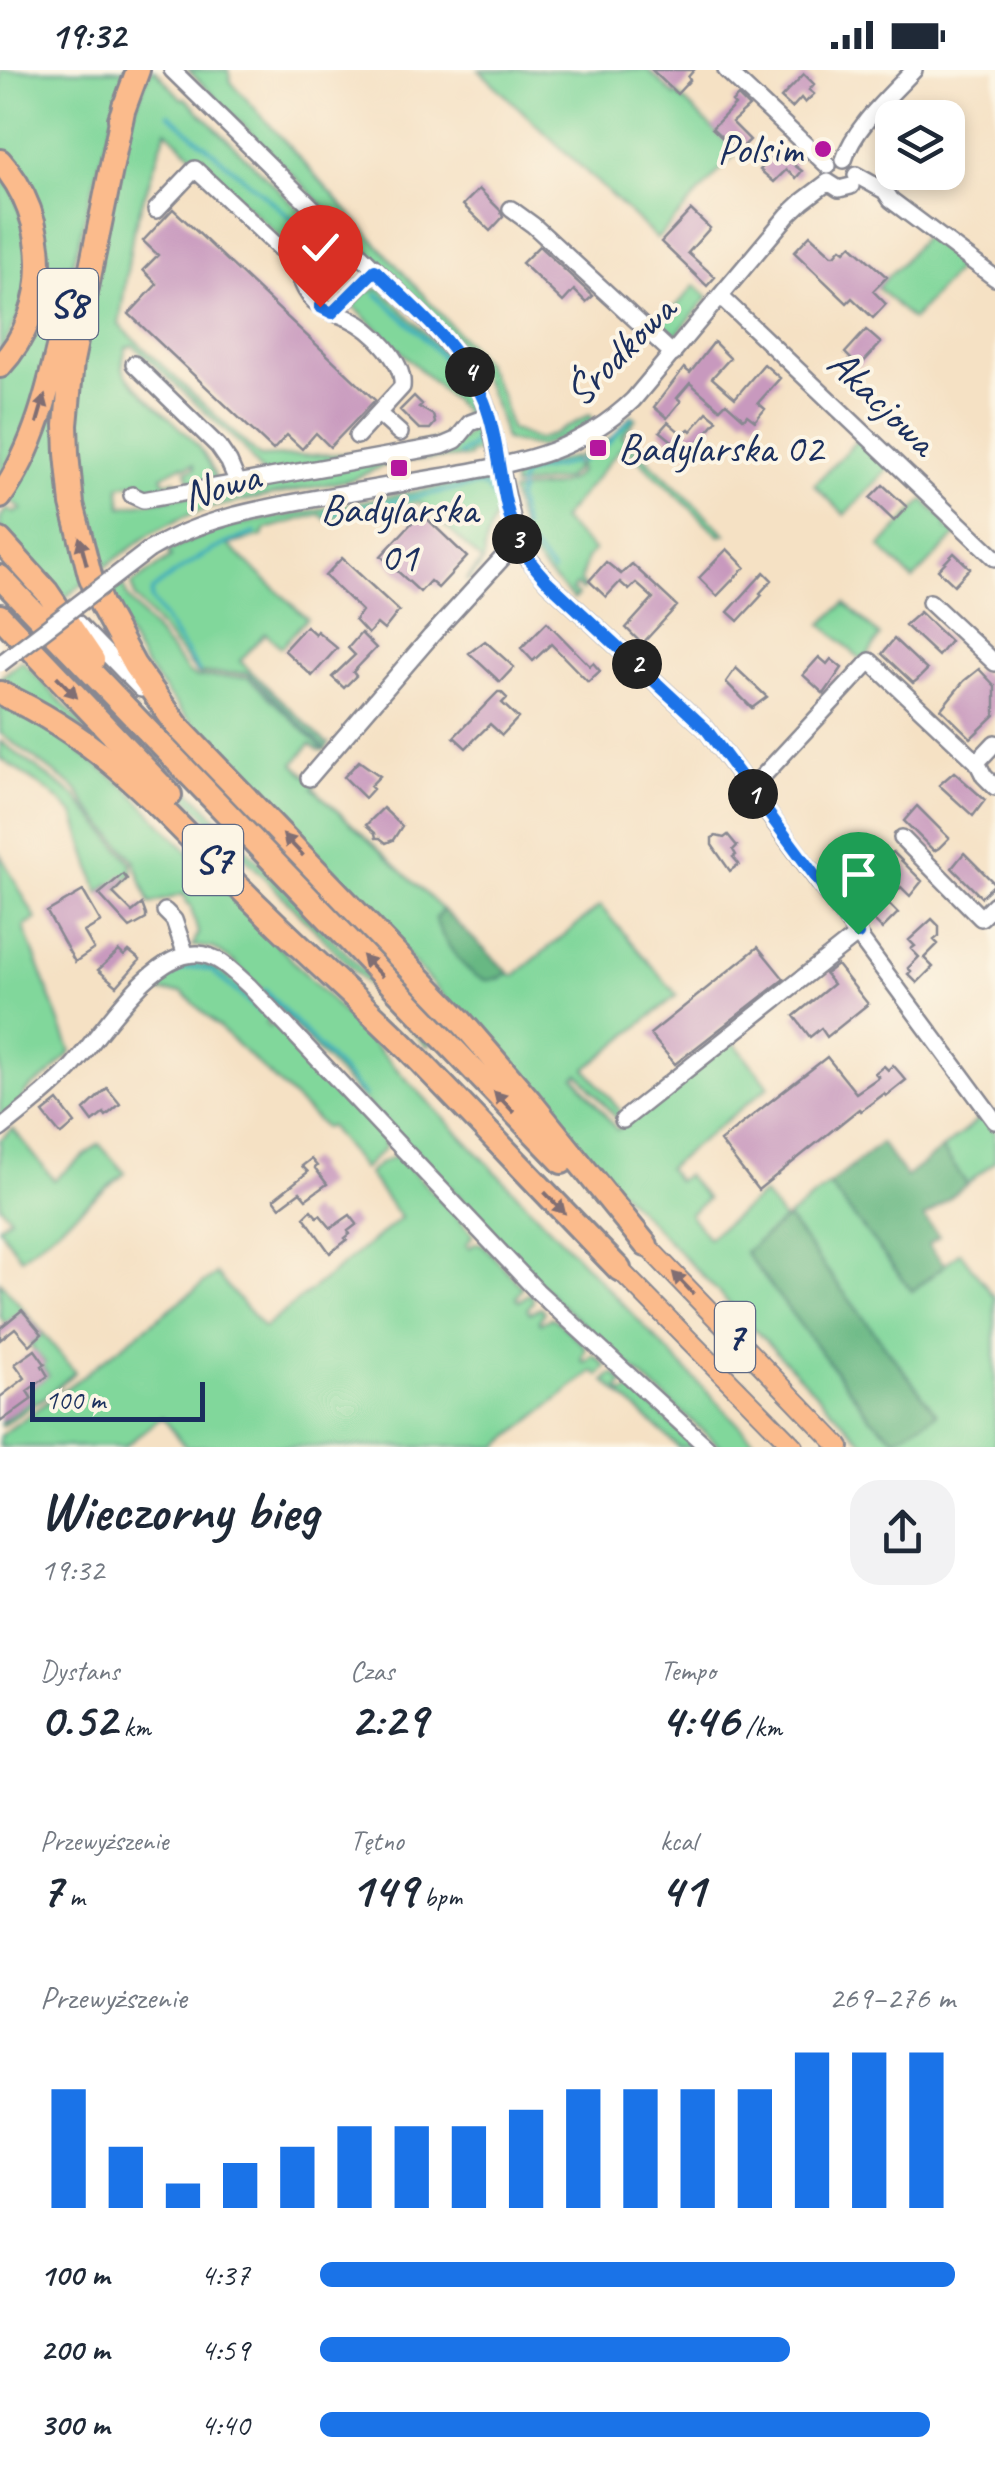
<!DOCTYPE html>
<html lang="pl">
<head>
<meta charset="utf-8">
<style>
	:root { --surface:#fff; --page:#f2f2f3; --text:#1f2937; --muted:#747a83; --accent:#1a73e8 }
	body { margin:0; font-family:Caveat,sans-serif; background:var(--page); color:var(--text); height:100vh; display:flex; flex-direction:column; font-size:38px; white-space:nowrap }
	* { box-sizing:border-box; margin:0 }
	p { font-size:32px; color:var(--muted) }
	.icon { flex:none; width:55px; height:55px; fill:none; stroke:currentColor; stroke-width:2; stroke-linecap:round; stroke-linejoin:round }
	.map { position:relative; height:1377px; overflow:hidden }
	.details { display:flex; flex-direction:column; background:var(--surface); flex:1 }
	.details>* { flex:none }
	.fabs { position:absolute; left:875px; top:30px; display:grid; gap:20px }
	.fabs a { display:grid; place-items:center; width:90px; height:90px; border-radius:20px; background:var(--surface); box-shadow:0 5px 15px #0003; font-size:50px }
	.scale { position:absolute; left:30px; bottom:25px; width:175px; box-sizing:border-box; padding-left:10px; border:5px solid #1b2f5e; border-top:0; font-size:28px; line-height:35px; white-space:nowrap; color:#1b2f5e; -webkit-text-stroke:8px #fcf5e5; paint-order:stroke }
	.pin { position:absolute; display:grid; place-items:center; width:85px; height:85px; color:#fff; margin:-102px -42px; border-radius:50% 50% 50% 0; rotate:-45deg; box-shadow:0 0 10px #0007 }
	.pin .icon { rotate:45deg }
	.km { position:absolute; width:50px; height:50px; margin:-25px; border-radius:50%; background:#222; color:#fff; font-size:28px; line-height:50px; text-align:center }
	.round { display:grid; place-items:center; flex:none; width:105px; height:105px; border-radius:30px; background:var(--page) }
	.headline { display:flex; align-items:center; justify-content:space-between; height:170px; padding:0 40px }
	h1 { font-size:55px; font-weight:700; line-height:75px }
	.figures { display:grid; grid-template-columns:repeat(3,1fr); gap:15px; height:170px; padding:10px 40px }
	.figures div { display:grid; align-content:center }
	.figures b { font-size:50px; font-weight:700 }
	.figures small { font-size:28px; font-weight:400 }
	.figures p { font-size:28px }
	.chart { height:280px; padding:20px 40px }
	.chart p { display:flex; justify-content:space-between }
	.chart svg { width:100%; height:180px; margin-top:10px; stroke:var(--accent); stroke-width:6 }
	ul { padding:0 40px; list-style:none; font-size:32px }
	li { display:grid; grid-template-columns:160px 120px 1fr; align-items:center; height:75px }
	li i { height:25px; border-radius:12px; background:var(--accent) }
	.status { display:flex; justify-content:space-between; align-items:center; height:70px; padding:0 50px; background:var(--surface); direction:ltr }
	.status svg { height:28px; fill:currentColor }
	.map>svg:first-child { display:block }
	.green { fill:#81d79b; stroke:#4e837c; stroke-width:2.5 }
	.forest { fill:#68b883; stroke:#427470; stroke-width:2.5 }
	.lines { fill:none; stroke-linecap:round; stroke-linejoin:round }
	.stream { stroke:#3eadbb; stroke-width:4 }
	.building { fill:#c899be }
	.minor-casing { stroke:#888891; stroke-width:20 }
	.major-casing { stroke:#888891; stroke-width:22 }
	.highway-casing { stroke:#888891; stroke-width:28 }
	.minor { stroke:#fff; stroke-width:15 }
	.major { stroke:#fbbb8c; stroke-width:18 }
	.highway { stroke:#fbbb8c; stroke-width:22 }
	.minor-bridge-casing { stroke:#888891; stroke-width:20; stroke-linecap:butt }
	.minor-bridge { stroke:#fff; stroke-width:15 }
	.oneway { fill:#806e73 }
	.route-casing { stroke:#fff; stroke-width:20 }
	.route { stroke:#1a73e8; stroke-width:12 }
	.poi-dot { fill:#b5179e; stroke:#fcf5e5; stroke-width:4 }
	.labels { text-anchor:middle; dominant-baseline:central; stroke-width:8; stroke-linejoin:round; paint-order:stroke }
	.shield { fill:#fcf5e5; stroke:#5e6a86; stroke-width:2.5 }
	.shield-label { font-size:40px; font-weight:bold; fill:#1b2f5e }
	.poi-label { font-size:42px; fill:#1b2f5e; stroke:#fcf5e5; text-anchor:end }
	.street-label { font-size:42px; fill:#1b2f5e; stroke:#fcf5e5 }
</style>
</head>
<body>
<div class="status"><b>19:32</b><svg viewBox="0 0 49 12"><path d="M0 12V9h3v3zM5 12V6h3v6zM10 12V3h3v9zM15 12V0h3v12zM26 1h20v11H26zM47 4h2v5h-2z"/></svg></div>
<div class="map">
<svg width="995" height="1377" viewBox="0 0 995 1377">
	<rect width="100%" height="100%" fill="#fcf5e5"/>
	<filter id="ink" filterUnits="userSpaceOnUse"><feTurbulence type="fractalNoise" baseFrequency=".01" numOctaves="2"/><feDisplacementMap in="SourceGraphic" scale="20" xChannelSelector="R" yChannelSelector="G"/><feConvolveMatrix kernelMatrix="1 2 1 2 8 2 1 2 1" color-interpolation-filters="sRGB"/></filter>
	<filter id="wash" filterUnits="userSpaceOnUse"><feTurbulence type="fractalNoise" baseFrequency=".0048" numOctaves="4" result="noise"/><feDisplacementMap in="SourceGraphic" scale="40" xChannelSelector="R" yChannelSelector="G"/><feGaussianBlur stdDeviation="2.25" result="paint"/><feColorMatrix in="noise" values="0 0 0 0 0 0 0 0 0 0 0 0 0 0 0 0 0 1.4 0 .05"/><feComposite in="paint" operator="in"/></filter>
	<g filter="url(#wash)">
		<rect width="100%" height="100%" fill="#f5e1c4"/>
		<path class="green" d="M0,0H131L120,26L91,124L36,335L0,410V303L45,205L0,83Z
			M150,0H155L182,29L185,28L356,195C356,208 348,214 339,223L166,60L133,161L119,255L260,387L370,383L442,370L465,342L352,235L365,222L380,218C407,246 463,294 473,331C473,333 473,346 473,348L452,368L441,373L263,405L243,377L133,275L126,278C124,285 121,293 124,301C127,307 134,314 139,319C166,348 208,373 217,414L192,418L186,401L195,398L194,394L184,397L183,395L162,406L165,413L175,410L179,420L150,425L146,423L139,412L119,416L122,437L443,379L460,370L476,354L484,372L481,373L479,381L469,384V387L413,390L387,394L353,409L209,438L184,447L150,464L102,499L96,500C61,387 74,317 96,204C104,164 111,124 120,83L128,55Z
			M188,0H228L231,12L483,291L502,327L510,359L537,370L554,364L590,345L594,351L569,365L538,377L505,370C497,332 482,301 457,270Z
			M479,0H648L675,26L677,24L737,82L657,169Z
			M0,102L13,121L30,170L28,227L0,284Z
			M924,166L962,194L912,250L877,217L901,194Z
			M695,215L708,227L671,271L655,260Z
			M69,284L88,510L63,529L0,460V448L7,439L14,443L22,439L10,430Z
			M631,345L636,348L622,366L726,464L720,466L623,375L561,450L594,481L587,488L580,512L585,517L582,520L576,515L572,520L578,525L574,529C556,512 533,493 524,468C518,453 515,437 511,422C533,415 562,422 579,402L578,386L592,380L594,382L603,377L602,374L616,364Z
			M859,368L889,398L845,445L814,415Z
			M574,387L576,399L565,409L513,417V409L519,401Z
			M481,409C517,416 487,458 485,477C483,486 487,484 483,492C480,499 472,505 468,511L466,510L482,491L420,432L327,450L319,444L266,459L263,466L228,475L307,548L281,577L265,563L240,591L326,673H329L326,679L248,603L198,604L135,528L132,514L171,487L168,481L202,465L235,455Z
			M924,430L945,451L947,459L958,463L913,510L880,477Z
			M122,512L128,528L134,536L189,603L196,607H248L324,680H319L310,674L294,694L316,714L313,718L443,840L435,848L446,872L460,891L499,909L509,903L514,906L600,836L677,925L586,999L622,1043L617,1049L579,1004L575,1007L617,1060L731,969L769,1016L667,1098L677,1111L686,1105L707,1129L689,1144L708,1168L763,1124L784,1150L745,1182L871,1348L896,1369L936,1343L787,1148L829,1115L912,1221L960,1182L995,1228V1377H868L572,1071L305,771L181,641L144,594L106,525Z
			M845,533L880,566L864,592L822,554Z
			M47,572L432,972L427,976L41,576Z
			M22,591L93,665L0,614V608Z
			M0,634L54,662L127,718L760,1377H721L558,1232L434,1100L362,1029L235,893L213,878L193,876L198,863L190,834H187L184,824L150,834L134,790L89,738L76,719L0,663Z
			M0,671L75,726L132,793V804L117,820L110,814L99,823L74,744L51,723L0,688Z
			M0,784L36,849L24,857L71,982L49,1005L31,1017L24,1024L22,1032L0,1050Z
			M191,892C223,893 251,926 271,948L266,953L269,957L275,952L383,1067L385,1078L363,1099L329,1056L325,1058L182,922H158L134,951L124,943C143,923 162,896 191,892Z
			M983,1046L995,1063V1091L967,1114L942,1079Z
			M13,1059L54,1110L99,1074L125,1103L21,1188L0,1159V1155L10,1147L0,1135V1070Z
			M397,1085L471,1162L472,1167L466,1175L469,1178L476,1173L482,1174L522,1217L516,1228L519,1231L528,1224L532,1225L533,1232L527,1239L530,1243L541,1237L544,1242L539,1251L541,1253L551,1248L555,1249L586,1277L582,1290L585,1293L592,1286H595L606,1296L599,1306L593,1301L497,1377H186L162,1347L124,1377H0V1366L80,1308L216,1204L264,1258L401,1148L368,1104L379,1094Z
			M0,1211L75,1302L53,1321L0,1357L2,1355L1,1352L32,1329L27,1321L48,1305L42,1296L45,1293L30,1275L42,1264L23,1241L5,1254L0,1246Z
			M615,1304L624,1313L619,1318L621,1322L625,1323L633,1319L697,1377H679L605,1311L611,1305Z"/>
		<path class="forest" d="M443,840L509,903C502,907 494,911 486,910C466,907 440,866 435,848Z
			M881,1073L906,1107L942,1079L967,1114L924,1148L939,1166L928,1175L945,1195L912,1221L829,1115Z
			M787,1148L937,1344L896,1369L871,1348L745,1182Z"/>
		<g class="lines">
			<path class="stream" d="M168,44L351,199
				M377,224C412,257 464,296 469,347
				M460,384L473,375L475,366
				M580,391L605,376L632,347
				M519,416L522,407L528,403L574,392
				M520,420L517,428L524,459
				M326,444L477,415C489,415 491,424 496,433
				M532,477L553,502
				M199,602L151,529L152,521C188,493 212,477 255,463
				M265,920L365,1026
				M131,945C152,922 177,886 212,901L259,941"/>
		</g>
		<g id="blocks">
			<path class="building" d="M652,0H694L688,7L690,10L677,24Z
				M804,4L814,14L809,20L814,24L805,33L801,28L792,38L781,28Z
				M738,26L749,37L732,52L750,70L737,82L712,58L735,35L732,32Z
				M786,80L796,88L794,95L802,101L796,108L786,100L774,112L760,100L770,89L774,93Z
				M479,119L500,140L503,147L490,161L463,135Z
				M173,139L375,330L330,377L316,363L302,379L287,365L273,380L129,244L157,214L143,200L158,185L143,171Z
				M691,140L710,158L688,183L715,207L707,216L661,172Z
				M810,165L832,185H835L841,178L845,181L851,175L887,207L873,221L886,234L873,248L852,228L847,233L794,182Z
				M539,176L593,226L586,232L574,220L563,232L522,193Z
				M866,260L881,273L859,297L845,283Z
				M714,272L730,288L712,308L735,328L764,294L780,308L758,333L765,339L755,351L747,345L744,349L726,333L720,339L690,313L677,328L681,331L667,348L654,337L684,298L690,303Z
				M414,326L422,334L419,337L433,345L435,353L430,359H419L400,340Z
				M707,342L717,350L688,384L660,361L668,352L682,364L689,359L691,361Z
				M883,415L907,437L894,451L870,428Z
				M421,443L467,487L438,518L430,511L420,522L381,486Z
				M727,479L745,497L717,526L699,508Z
				M954,483L970,498L954,515L938,500Z
				M342,488L399,541L384,560L377,554L368,564L355,550L362,541L325,506Z
				M606,492L621,504L632,494L677,536L642,574L626,558L653,528L636,513L629,520L620,512L606,527L589,511Z
				M764,502L772,510L760,523L762,525L738,551L728,542Z
				M920,542L950,571L938,586L905,555Z
				M547,552L590,596L593,593L600,601L588,612L551,574L533,591L521,578Z
				M306,556L315,564L317,561L337,578L312,606L284,580Z
				M361,563L376,578L353,602L356,606L344,618L332,607L355,585L348,578Z
				M894,569L927,600L917,610L913,613L882,584Z
				M485,571L514,597L500,612L469,583Z
				M819,587L827,594L831,589L842,598L824,624L803,605Z
				M736,598L767,627L752,638L726,612Z
				M979,599L995,616V645L971,668L941,639L964,611Z
				M498,622H501L507,628L502,633L518,648L502,665L490,654L466,678L454,667Z
				M359,691L380,706L370,716L373,719L365,728L344,707Z
				M954,702L985,730L973,746L939,715Z
				M917,736L949,768L939,778L934,781L904,751Z
				M383,738L402,756L393,770L386,773L380,768H376L375,763L366,755Z
				M728,765L737,776L733,780L736,785L733,787L739,794L730,801L712,775V768L716,766L724,768Z
				M893,782L922,811L910,826L901,817L887,832L898,843L882,859L872,849L878,844L868,835L871,832L848,809L855,802L858,805L863,799L868,804Z
				M964,783L995,814L981,827L952,798Z
				M123,804L127,809L113,823L132,842L142,834L146,845V849L130,858L99,824Z
				M83,821L101,852L84,862L94,879L75,892L47,842Z
				M932,849L939,856V866L934,870L938,874L924,888L933,897L917,913L908,904L911,901L908,898L919,887L911,879L915,876L909,870Z
				M758,877L784,909L675,994L650,964Z
				M119,881L124,886L129,881L140,890L117,916L98,900Z
				M837,895L868,934L827,967L821,958L810,967L794,946L833,914L825,904Z
				M827,987L856,1023L879,1007L875,1003L884,996L888,1000L893,995L906,1010L886,1026L884,1024L861,1041L859,1039L758,1120L720,1071Z
				M107,1018L120,1034L106,1046L104,1043L93,1052L84,1040Z
				M58,1031L75,1053L61,1065L43,1043Z
				M311,1089L317,1096L315,1098L327,1114L306,1129L300,1122L280,1137L274,1129L308,1102L302,1096Z
				M311,1140L317,1147L320,1145L331,1158L350,1145L357,1154L348,1161L350,1164L345,1168L347,1170L330,1183L304,1147Z
				M22,1240L42,1264L30,1275L15,1258L0,1270V1258Z
				M35,1280L45,1294L42,1296L48,1306L27,1321L32,1329L0,1352V1327L25,1308L15,1294Z"/>
		</g>
	</g>
	<g filter="url(#ink)">
		<use href="#blocks" fill-opacity="0" stroke="#888891" stroke-width="2.5"/>
		<g class="lines">
			<defs>
				<path id="minor" d="M172,0L421,244L462,290L476,312L487,339L516,466L527,487L548,512L706,659L995,1051
					M726,0L828,96
					M844,90C854,57 891,25 914,0
					M856,105L885,121L891,130L995,208
					M828,112L839,119L851,116
					M511,139L533,155L673,284
					M156,140L195,99L291,189C300,202 302,220 314,231C325,241 337,243 350,249C372,259 405,292 402,317L357,366
					M721,227L995,488
					M333,243L375,200
					M134,294L218,376L229,392L238,413
					M379,344L400,363
					M132,425L143,430L442,376L456,370L470,353L489,346
					M149,480C203,448 262,438 324,427C366,420 409,412 452,405C524,391 577,383 633,330L788,145L803,131L828,112
					M930,532L995,593
					M77,553L141,619
					M995,673L977,692L984,706L995,717
					M309,708L431,566L518,471
					M750,720L870,591L977,692
					M902,768L981,848L995,834
					M165,841L174,850L186,885
					M623,1050L858,864
					M0,1059C24,1040 49,1021 70,999C101,966 150,882 198,884C219,885 234,903 249,916L537,1221L707,1377"/>
				<path id="major" d="M646,1175L840,1377
					M619,1199L794,1377"/>
				<path id="highway" d="M124,36L72,291L66,355L67,384L72,434L90,505L101,534L134,595L179,658L460,950L529,1030L646,1175
					M120,49L138,0
					M0,91C51,148 53,239 0,296
					M0,427C44,366 55,285 73,214
					M0,470L47,522L93,590
					M0,507L562,1092
					M0,546L170,725
					M0,623C114,674 174,755 261,839C311,889 365,935 414,985C483,1056 550,1128 619,1199"/>
			</defs>
			<use href="#minor" class="minor-casing"/>
			<use href="#major" class="major-casing"/>
			<use href="#highway" class="highway-casing"/>
			<use href="#minor" class="minor"/>
			<use href="#major" class="major"/>
			<use href="#highway" class="highway"/>
			<defs>
				<path id="minor-bridge" d="M0,594L149,480"/>
			</defs>
			<use href="#minor-bridge" class="minor-bridge-casing"/>
			<use href="#minor-bridge" class="minor-bridge"/>
		</g>
		<defs><path id="oneway-solid" d="M-6-.8H1V-3.2L6.5 0L1 3.2V.8H-6Z" transform="scale(2.5)"/></defs>
		<g class="oneway">
			<use href="#oneway-solid" transform="translate(41 339) rotate(-74)"/>
			<use href="#oneway-solid" transform="translate(83 481) rotate(-105)"/>
			<use href="#oneway-solid" transform="translate(67 617) rotate(46)"/>
			<use href="#oneway-solid" transform="translate(293 775) rotate(-134)"/>
			<use href="#oneway-solid" transform="translate(372 896) rotate(-134)"/>
			<use href="#oneway-solid" transform="translate(504 1032) rotate(-134)"/>
			<use href="#oneway-solid" transform="translate(555 1133) rotate(46)"/>
			<use href="#oneway-solid" transform="translate(683 1213) rotate(-134)"/>
		</g>
	</g>
	<g class="lines" filter="url(#ink)">
		<defs>
			<path id="route" d="M320,237L332,243L375,200C415,239 462,277 484,331C502,376 498,430 520,474C527,489 537,500 548,512L706,659L858,864"/>
		</defs>
		<use href="#route" class="route-casing"/>
		<use href="#route" class="route"/>
	</g>
	<g class="poi-dot">
		<circle cx="823" cy="79" r="10"/>
		<rect x="588" y="368" width="20" height="20" rx="5"/>
		<rect x="389" y="388" width="20" height="20" rx="5"/>
	</g>
	<g class="labels">
		<g class="shield">
			<rect x="38" y="199" width="60" height="70" rx="8"/>
			<rect x="183" y="755" width="60" height="70" rx="8"/>
			<rect x="715" y="1232" width="40" height="70" rx="8"/>
		</g>
		<g class="shield-label">
			<text x="68" y="234">S8</text>
			<text x="213" y="790">S7</text>
			<text x="735" y="1267">7</text>
		</g>
		<g class="poi-label">
			<text x="803" y="79">Polsim</text>
			<text x="618" y="378" text-anchor="start">Badylarska 02</text>
			<text x="399" y="439" text-anchor="middle">Badylarska<tspan x="399" dy="48">01</tspan></text>
		</g>
		<g class="street-label">
			<text transform="translate(620 281) rotate(-45)">Środkowa</text>
			<text transform="translate(882 332) rotate(44)">Akacjowa</text>
			<text transform="translate(221 416) rotate(-16)">Nowa</text>
		</g>
	</g>
</svg>
<div class="fabs">
<a><svg class="icon" aria-label="layers" viewBox="0 0 24 24"><path d="M12 4l9 5-9 5-9-5zM3 14l9 5 9-5"/></svg></a>
</div>
<div class="scale">100 m</div>
<div class="pin" style="left:858px;top:864px;background:#1e9e55"><svg class="icon" aria-label="arrive" viewBox="0 0 24 24"><path d="M6 21V4h12l-3 4 3 4H6"/></svg></div>
<div class="pin" style="left:320px;top:237px;background:#d93025"><svg class="icon" aria-label="check" viewBox="0 0 24 24"><path d="M5 12l5 5 9-10"/></svg></div>
<b class="km" style="left:753px;top:724px">1</b>
<b class="km" style="left:637px;top:594px">2</b>
<b class="km" style="left:517px;top:469px">3</b>
<b class="km" style="left:470px;top:302px">4</b>
</div>
<section class="details">
<div class="headline"><div><h1>Wieczorny bieg</h1><p>19:32</p></div><a class="round"><svg class="icon" aria-label="share" viewBox="0 0 24 24"><path d="M12 15V3M7 8l5-5 5 5M5 13v7h14v-7"/></svg></a></div>
<div class="figures">
<div><p>Dystans</p><b>0.52<small> km</small></b></div>
<div><p>Czas</p><b>2:29</b></div>
<div><p>Tempo</p><b>4:46<small> /km</small></b></div>
</div>
<div class="figures">
<div><p>Przewyższenie</p><b>7<small> m</small></b></div>
<div><p>Tętno</p><b>149<small> bpm</small></b></div>
<div><p>kcal</p><b>41</b></div>
</div>
<div class="chart"><p><span>Przewyższenie</span>269–276 m</p>
<svg viewBox="0 0 160 44" preserveAspectRatio="none"><path d="M5 44V15M15 44V29M25 44V38M35 44V33M45 44V29M55 44V24M65 44V24M75 44V24M85 44V20M95 44V15M105 44V15M115 44V15M125 44V15M135 44V6M145 44V6M155 44V6"/></svg>
</div>
<ul>
<li><b>100 m</b>4:37<i style="width:100%"></i></li>
<li><b>200 m</b>4:59<i style="width:74%"></i></li>
<li><b>300 m</b>4:40<i style="width:96%"></i></li>
</ul>
</section>
</body>
</html>
